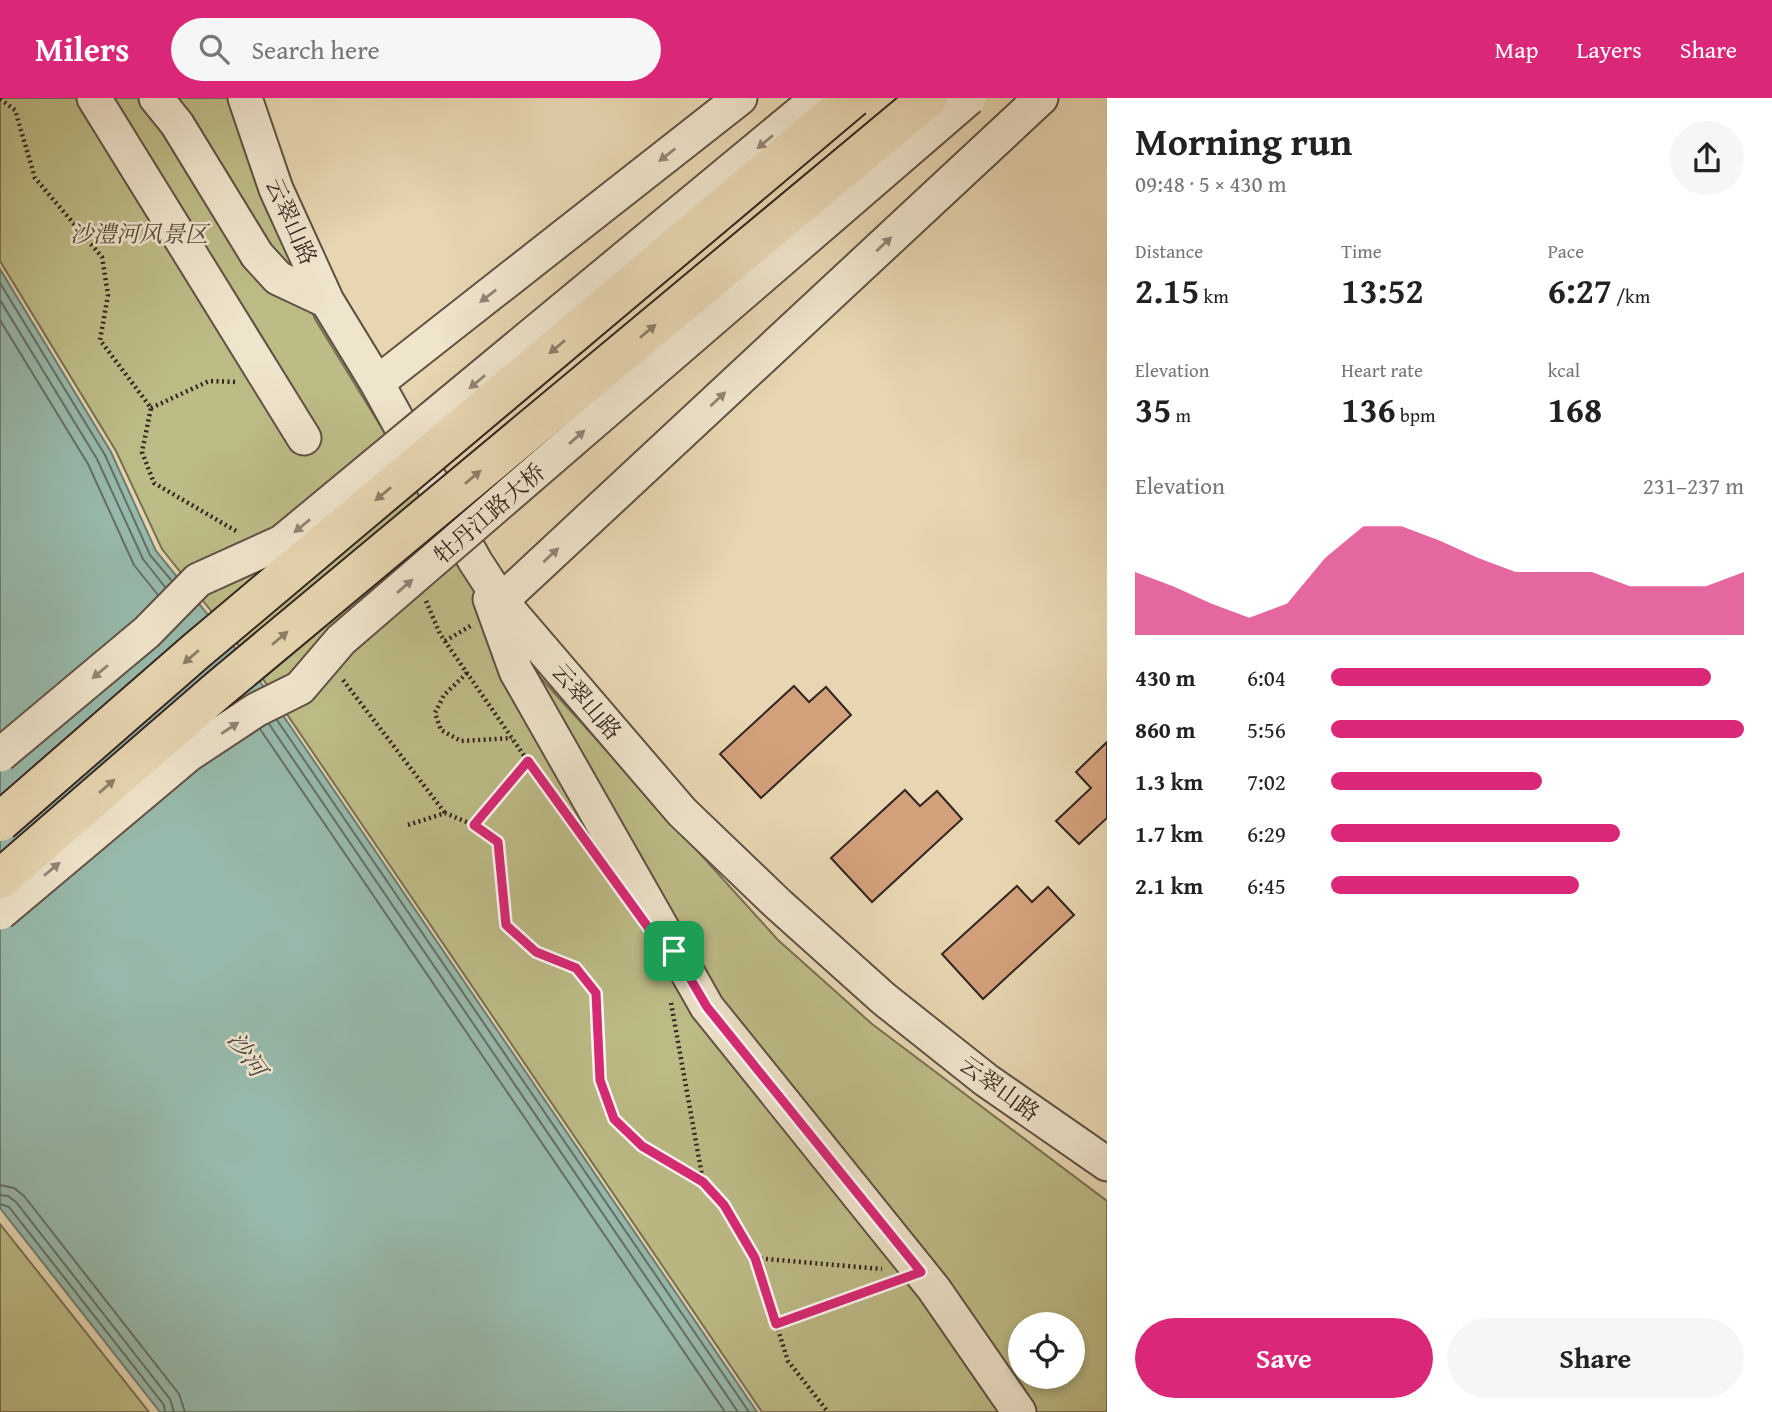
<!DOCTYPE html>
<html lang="en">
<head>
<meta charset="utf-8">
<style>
	:root { --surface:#fff; --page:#f6f6f6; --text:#222; --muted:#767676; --accent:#db2777 }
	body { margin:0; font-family:"Gentium Book Plus","Noto Serif SC",serif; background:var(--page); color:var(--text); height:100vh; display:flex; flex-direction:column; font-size:26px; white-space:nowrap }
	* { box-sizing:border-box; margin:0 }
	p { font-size:23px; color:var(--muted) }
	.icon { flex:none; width:38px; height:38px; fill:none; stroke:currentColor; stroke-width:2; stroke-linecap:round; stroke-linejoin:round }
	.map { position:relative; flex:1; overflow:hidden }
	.drawer { display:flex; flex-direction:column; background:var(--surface); width:665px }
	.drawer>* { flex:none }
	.tools { position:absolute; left:1008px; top:1214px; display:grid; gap:14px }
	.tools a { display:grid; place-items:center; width:77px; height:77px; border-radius:50%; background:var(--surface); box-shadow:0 4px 10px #0003; font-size:35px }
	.pin { position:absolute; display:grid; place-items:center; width:60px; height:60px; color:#fff; margin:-30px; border-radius:14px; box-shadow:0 4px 10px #0006 }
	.round { display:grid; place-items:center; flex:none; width:74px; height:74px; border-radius:37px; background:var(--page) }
	.summary { display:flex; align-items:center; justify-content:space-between; height:119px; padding:0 28px }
	h1 { font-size:38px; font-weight:600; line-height:52px }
	.figures { display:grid; grid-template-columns:repeat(3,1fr); gap:10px; height:119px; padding:7px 28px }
	.figures div { display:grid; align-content:center }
	.figures b { font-size:35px; font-weight:600 }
	.figures small { font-size:19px; font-weight:400 }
	.figures p { font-size:19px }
	.chart { height:196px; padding:14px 28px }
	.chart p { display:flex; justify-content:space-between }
	.chart svg { width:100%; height:126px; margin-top:7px; fill:var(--accent); opacity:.7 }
	.cta { display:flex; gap:14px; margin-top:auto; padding:14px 28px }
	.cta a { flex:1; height:80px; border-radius:42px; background:var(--accent); color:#fff; font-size:28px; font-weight:600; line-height:80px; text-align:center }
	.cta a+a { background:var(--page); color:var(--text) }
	ul { padding:0 28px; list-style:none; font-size:23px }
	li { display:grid; grid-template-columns:112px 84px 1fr; align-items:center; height:52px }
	li i { height:18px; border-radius:9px; background:var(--accent) }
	header { display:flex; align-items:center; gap:42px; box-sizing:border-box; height:98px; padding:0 35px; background:var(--accent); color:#fff }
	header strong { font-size:33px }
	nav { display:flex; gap:38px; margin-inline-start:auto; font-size:24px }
	.search { width:490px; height:63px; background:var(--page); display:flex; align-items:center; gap:18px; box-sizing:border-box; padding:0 24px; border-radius:38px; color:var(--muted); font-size:26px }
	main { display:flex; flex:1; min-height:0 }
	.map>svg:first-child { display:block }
	.green { fill:#bdbc87; stroke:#787054; stroke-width:2; fill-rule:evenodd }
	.water { fill:#97b9ab; stroke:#6f7e73; stroke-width:2 }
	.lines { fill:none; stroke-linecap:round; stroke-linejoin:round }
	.shore { stroke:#656f66; stroke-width:2 }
	.building { fill:#d3a07c; stroke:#332520; stroke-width:2 }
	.minor-casing { stroke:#605144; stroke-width:37 }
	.path { stroke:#332520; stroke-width:4.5; stroke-dasharray:2 3.5; stroke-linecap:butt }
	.minor { stroke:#efe4cc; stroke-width:33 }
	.minor-bridge-casing { stroke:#605144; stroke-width:37; stroke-linecap:butt }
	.major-bridge-casing { stroke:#332520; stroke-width:42; stroke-linecap:butt }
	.minor-bridge { stroke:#efe4cc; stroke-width:33 }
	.major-bridge { stroke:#e7d6b1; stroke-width:38 }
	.oneway { fill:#918476 }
	.oneway2 { fill:#8d7e68 }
	.route-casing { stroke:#fff; stroke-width:14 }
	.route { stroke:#db2777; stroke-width:9 }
	.labels { text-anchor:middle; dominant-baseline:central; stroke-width:5; stroke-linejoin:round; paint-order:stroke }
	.street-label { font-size:23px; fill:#332520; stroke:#efe4cc }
	.park-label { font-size:23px; font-style:italic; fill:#564b3a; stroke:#efe4cc }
	.water-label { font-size:24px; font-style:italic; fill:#4c4a43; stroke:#efe4cc }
</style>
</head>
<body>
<header>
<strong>Milers</strong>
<div class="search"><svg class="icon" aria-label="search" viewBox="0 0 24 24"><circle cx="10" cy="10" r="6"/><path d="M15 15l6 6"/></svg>Search here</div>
<nav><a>Map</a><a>Layers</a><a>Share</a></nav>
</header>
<main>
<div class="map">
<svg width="1107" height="1314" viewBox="0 0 1107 1314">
	<rect width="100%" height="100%" fill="#e7d6b1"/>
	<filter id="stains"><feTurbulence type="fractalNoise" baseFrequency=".00286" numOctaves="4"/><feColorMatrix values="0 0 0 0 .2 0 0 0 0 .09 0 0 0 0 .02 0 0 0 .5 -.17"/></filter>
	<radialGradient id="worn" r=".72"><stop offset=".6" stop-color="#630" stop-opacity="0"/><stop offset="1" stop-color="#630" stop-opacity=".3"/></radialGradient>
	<path class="green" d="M0,0H234L268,104L315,221L429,407L478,493L539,578L778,842L872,926L1107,1103V1314H762L250,562L162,451L116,353L0,163ZM1020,1227H1073V1279H1020Z
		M0,1126L149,1314H0Z"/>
	<path class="water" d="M0,171L111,354L156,453L248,566L757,1314H160L0,1110Z"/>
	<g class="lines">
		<path class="shore" d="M0,185L105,357L150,457L172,483
			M0,202L97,361L143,461L165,489
			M0,222L88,366L134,467L158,497
			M277,622L749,1314
			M269,626L738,1314
			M260,631L725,1314
			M0,1087L14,1090L24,1098L179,1296L185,1314
			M0,1097L8,1098L16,1104L170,1301L174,1314
			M0,1106L9,1109L164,1307L165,1314"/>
	</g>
	<path class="building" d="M794,588L809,604L826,589L851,617L761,700L720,656Z
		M1107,644V720L1079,746L1056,723L1091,690L1076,674Z
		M905,692L920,708L937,693L962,721L872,804L831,760Z
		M1017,788L1032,804L1048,789L1074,817L983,901L942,856Z"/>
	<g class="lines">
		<defs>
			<path id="minor" d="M94,0L304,340
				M156,0L177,26L257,157L278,180L327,203
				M245,0L276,91L327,203L377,285L475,463L501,503L682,714L778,806L884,901L986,982L1107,1066
				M377,285L740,0
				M490,501L516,573L707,909L934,1191L1019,1314
				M501,503L1041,0"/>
		</defs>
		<use href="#minor" class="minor-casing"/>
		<path class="path" d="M0,1L15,12L35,80L102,159L108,197L100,242L151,310L142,354L154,385L236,433
			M151,310L209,283L238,284
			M426,503L440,536L552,698
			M445,543L472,527
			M467,575L444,597L435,615L441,632L461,643L512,640
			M343,582L445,715
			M408,727L445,715L474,727L498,744L506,827L536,854L576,870L596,895L600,982L614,1021L641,1048L703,1084L724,1107L755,1160L788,1263L828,1314
			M474,727L527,663
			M671,905L703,1083
			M755,1160L882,1171
			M776,1226L894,1184"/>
		<use href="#minor" class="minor"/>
		<defs>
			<path id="minor-bridge" d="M0,657L147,534L198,482L282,444L818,0
				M0,815L188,657L256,612L300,590L341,542L969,0"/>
			<path id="major-bridge" d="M0,724L195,554L853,0
				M0,781L219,591L928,0"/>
		</defs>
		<use href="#minor-bridge" class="minor-bridge-casing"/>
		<use href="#major-bridge" class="major-bridge-casing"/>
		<use href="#minor-bridge" class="minor-bridge"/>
		<use href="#major-bridge" class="major-bridge"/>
	</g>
	<defs><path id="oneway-solid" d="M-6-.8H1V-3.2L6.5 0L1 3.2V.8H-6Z" transform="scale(1.75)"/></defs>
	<g class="oneway">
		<use href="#oneway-solid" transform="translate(765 44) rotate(140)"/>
		<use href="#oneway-solid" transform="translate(667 57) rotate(142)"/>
		<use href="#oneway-solid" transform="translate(884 146) rotate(-43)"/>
		<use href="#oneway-solid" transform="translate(488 198) rotate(142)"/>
		<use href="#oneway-solid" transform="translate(477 284) rotate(140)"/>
		<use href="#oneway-solid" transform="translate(718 301) rotate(-43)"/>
		<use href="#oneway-solid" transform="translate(577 339) rotate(-41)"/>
		<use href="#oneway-solid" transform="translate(302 428) rotate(141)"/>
		<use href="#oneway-solid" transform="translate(551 457) rotate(-43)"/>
		<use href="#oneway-solid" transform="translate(405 488) rotate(-41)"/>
		<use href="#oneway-solid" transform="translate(100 574) rotate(140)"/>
		<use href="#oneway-solid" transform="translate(230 630) rotate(-33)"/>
		<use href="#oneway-solid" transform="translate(52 771) rotate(-40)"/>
	</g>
	<g class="oneway2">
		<use href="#oneway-solid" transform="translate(648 233) rotate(-40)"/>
		<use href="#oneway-solid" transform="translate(557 249) rotate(140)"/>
		<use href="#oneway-solid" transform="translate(473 379) rotate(-40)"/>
		<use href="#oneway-solid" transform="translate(383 396) rotate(140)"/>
		<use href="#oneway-solid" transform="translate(280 540) rotate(-40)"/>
		<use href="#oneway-solid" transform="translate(191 559) rotate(139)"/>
		<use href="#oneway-solid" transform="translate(107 688) rotate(-41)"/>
	</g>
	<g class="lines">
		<defs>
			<path id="route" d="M528,663L653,836L674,853L707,909L921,1174L776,1226L755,1160L724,1107L703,1084L642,1048L614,1021L600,982L596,895L576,870L536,854L506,827L498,744L474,727Z"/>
		</defs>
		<use href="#route" class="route-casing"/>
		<use href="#route" class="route"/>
	</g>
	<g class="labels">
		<g class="street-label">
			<text transform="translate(292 123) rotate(66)">云翠山路</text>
			<text transform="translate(489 415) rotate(-41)">牡丹江路大桥</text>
			<text transform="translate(587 603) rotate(49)">云翠山路</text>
			<text transform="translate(1000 990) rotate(36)">云翠山路</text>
		</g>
		<g class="park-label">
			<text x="139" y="135">沙澧河风景区</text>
		</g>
		<g class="water-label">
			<text transform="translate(247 956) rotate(55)">沙河</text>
		</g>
	</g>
	<rect width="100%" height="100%" filter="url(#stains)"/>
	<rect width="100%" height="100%" fill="url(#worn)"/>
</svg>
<div class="tools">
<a><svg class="icon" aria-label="locate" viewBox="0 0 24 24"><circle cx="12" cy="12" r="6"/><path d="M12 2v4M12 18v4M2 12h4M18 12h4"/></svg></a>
</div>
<div class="pin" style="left:674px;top:853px;background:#1e9e55"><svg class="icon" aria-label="arrive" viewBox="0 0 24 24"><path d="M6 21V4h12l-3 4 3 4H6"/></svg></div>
</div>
<section class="drawer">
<div class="summary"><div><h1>Morning run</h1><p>09:48 · 5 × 430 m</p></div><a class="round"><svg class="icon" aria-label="share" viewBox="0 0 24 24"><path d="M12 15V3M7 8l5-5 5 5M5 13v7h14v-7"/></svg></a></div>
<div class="figures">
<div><p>Distance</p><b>2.15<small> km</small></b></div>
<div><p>Time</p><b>13:52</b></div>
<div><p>Pace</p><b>6:27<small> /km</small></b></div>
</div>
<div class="figures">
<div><p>Elevation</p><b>35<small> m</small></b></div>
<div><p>Heart rate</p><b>136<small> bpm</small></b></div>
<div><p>kcal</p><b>168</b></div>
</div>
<div class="chart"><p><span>Elevation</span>231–237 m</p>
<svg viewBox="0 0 160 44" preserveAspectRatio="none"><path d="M0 44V22L10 27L20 33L30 38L40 33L50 17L60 6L70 6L80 11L90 17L100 22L110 22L120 22L130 27L140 27L150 27L160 22V44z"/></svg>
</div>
<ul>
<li><b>430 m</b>6:04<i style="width:92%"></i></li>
<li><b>860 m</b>5:56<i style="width:100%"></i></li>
<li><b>1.3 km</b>7:02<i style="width:51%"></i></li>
<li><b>1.7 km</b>6:29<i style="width:70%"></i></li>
<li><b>2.1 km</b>6:45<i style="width:60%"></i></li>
</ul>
<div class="cta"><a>Save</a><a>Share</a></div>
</section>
</main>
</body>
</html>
